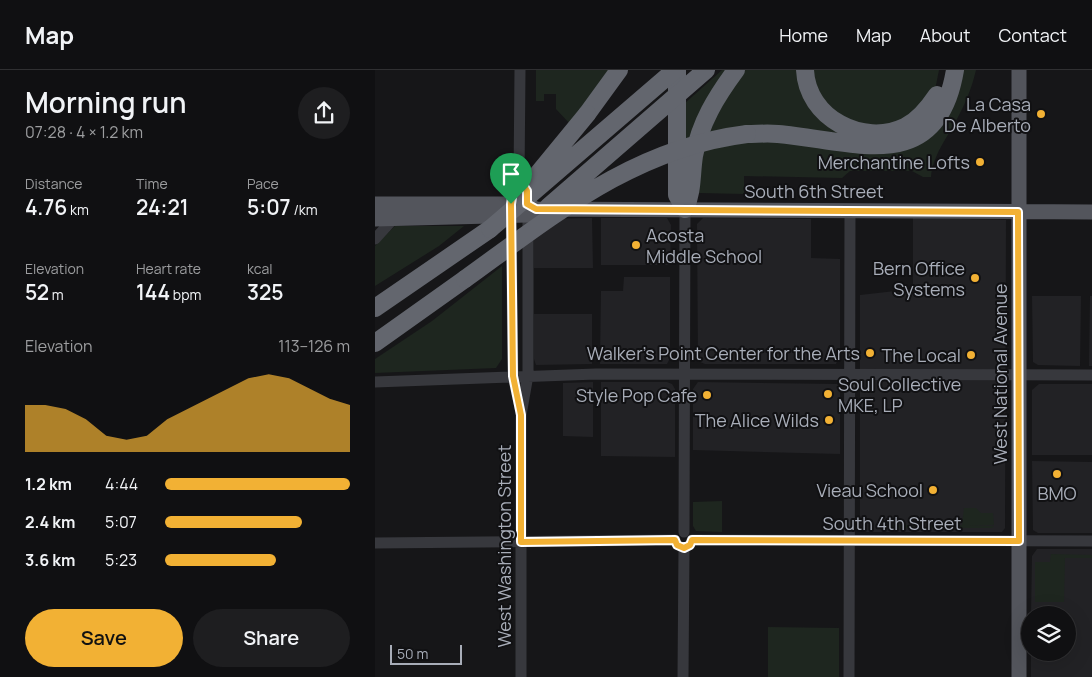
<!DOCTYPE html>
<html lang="en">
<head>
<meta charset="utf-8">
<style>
	:root { --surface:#101012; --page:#1e1e20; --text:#f1f3f6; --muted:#9c9d9f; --line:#303032; --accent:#f2b134 }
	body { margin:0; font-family:Manrope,sans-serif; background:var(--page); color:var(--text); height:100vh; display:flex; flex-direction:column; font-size:19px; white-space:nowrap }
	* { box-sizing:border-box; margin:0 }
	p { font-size:16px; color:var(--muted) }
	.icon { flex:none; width:28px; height:28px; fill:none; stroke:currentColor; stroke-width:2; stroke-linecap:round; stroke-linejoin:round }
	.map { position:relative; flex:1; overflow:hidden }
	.side { display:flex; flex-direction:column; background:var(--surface); width:375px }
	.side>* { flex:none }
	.tools { position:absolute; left:646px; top:536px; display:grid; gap:10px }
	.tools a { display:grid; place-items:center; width:55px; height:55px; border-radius:50%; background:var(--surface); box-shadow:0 5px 20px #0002,0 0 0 1px var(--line); font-size:25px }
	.scale { position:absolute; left:15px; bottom:12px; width:72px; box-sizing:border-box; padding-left:5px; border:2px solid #a8adb8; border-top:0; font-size:14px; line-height:18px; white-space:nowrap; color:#a8adb8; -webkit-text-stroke:4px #111113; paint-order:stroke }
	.pin { position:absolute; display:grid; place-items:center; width:42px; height:42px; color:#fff; margin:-51px -21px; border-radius:50% 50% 50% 0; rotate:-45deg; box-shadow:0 0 5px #0007 }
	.pin .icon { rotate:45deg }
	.round { display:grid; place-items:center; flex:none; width:52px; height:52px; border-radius:26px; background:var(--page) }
	.headline { display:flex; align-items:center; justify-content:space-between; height:85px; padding:0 25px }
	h1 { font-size:28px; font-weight:600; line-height:38px }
	.metrics { display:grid; grid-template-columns:repeat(3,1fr); gap:8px; height:85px; padding:5px 25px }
	.metrics div { display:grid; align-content:center }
	.metrics b { font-size:21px; font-weight:600 }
	.metrics small { font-size:14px; font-weight:400 }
	.metrics p { font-size:14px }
	.chart { height:140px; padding:10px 25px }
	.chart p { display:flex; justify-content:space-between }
	.chart svg { width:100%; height:90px; margin-top:5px; fill:var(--accent); opacity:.7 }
	.cta { display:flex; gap:10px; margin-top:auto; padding:10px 25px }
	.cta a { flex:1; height:58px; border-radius:30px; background:var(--accent); color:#111; font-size:20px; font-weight:600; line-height:58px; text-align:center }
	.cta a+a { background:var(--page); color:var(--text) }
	ul { padding:0 25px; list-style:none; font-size:16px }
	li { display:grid; grid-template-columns:80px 60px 1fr; align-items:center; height:38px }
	li i { height:12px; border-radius:6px; background:var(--accent) }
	header { display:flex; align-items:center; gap:30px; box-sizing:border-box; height:70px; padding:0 25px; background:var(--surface); border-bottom:1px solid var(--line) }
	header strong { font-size:24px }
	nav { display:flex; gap:28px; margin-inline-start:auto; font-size:18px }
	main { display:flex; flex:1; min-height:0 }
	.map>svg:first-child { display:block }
	.built { fill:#222225 }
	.green { fill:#1e261f }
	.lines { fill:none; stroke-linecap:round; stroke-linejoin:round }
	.minor { stroke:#37383d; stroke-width:11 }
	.major { stroke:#53555c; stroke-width:15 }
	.highway { stroke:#63666e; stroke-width:18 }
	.highway-bridge { stroke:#63666e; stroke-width:18 }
	.route-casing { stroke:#fff; stroke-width:10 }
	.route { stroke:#f2b134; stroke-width:6 }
	.poi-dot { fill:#f2b134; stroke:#111113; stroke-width:2 }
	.labels { text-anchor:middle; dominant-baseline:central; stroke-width:4; stroke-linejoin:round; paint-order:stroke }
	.poi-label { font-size:18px; fill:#a8adb8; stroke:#111113; text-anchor:end }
	.street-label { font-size:18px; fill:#a8adb8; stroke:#111113 }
</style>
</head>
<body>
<header>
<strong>Map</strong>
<nav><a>Home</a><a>Map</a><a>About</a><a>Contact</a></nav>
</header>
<main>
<section class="side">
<div class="headline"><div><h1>Morning run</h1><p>07:28 · 4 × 1.2 km</p></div><a class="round"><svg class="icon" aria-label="share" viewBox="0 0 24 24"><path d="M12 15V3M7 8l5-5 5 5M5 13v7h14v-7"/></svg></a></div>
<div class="metrics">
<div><p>Distance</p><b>4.76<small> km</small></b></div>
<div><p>Time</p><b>24:21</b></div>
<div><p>Pace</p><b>5:07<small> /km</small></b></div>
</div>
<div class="metrics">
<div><p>Elevation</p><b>52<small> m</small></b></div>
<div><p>Heart rate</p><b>144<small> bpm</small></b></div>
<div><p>kcal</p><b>325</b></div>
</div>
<div class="chart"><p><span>Elevation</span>113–126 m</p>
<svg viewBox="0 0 160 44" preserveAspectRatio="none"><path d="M0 44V21L10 21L20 23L30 28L40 36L50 38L60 36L70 28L80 23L90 18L100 13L110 8L120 6L130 8L140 13L150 18L160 21V44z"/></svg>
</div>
<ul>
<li><b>1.2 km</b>4:44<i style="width:100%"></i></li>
<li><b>2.4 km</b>5:07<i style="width:74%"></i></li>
<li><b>3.6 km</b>5:23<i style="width:60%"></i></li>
</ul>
<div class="cta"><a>Save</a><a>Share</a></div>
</section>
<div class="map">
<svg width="717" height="607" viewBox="0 0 717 607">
	<rect width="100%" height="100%" fill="#161618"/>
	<path class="built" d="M217,148L218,198H159V151L161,149Z
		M226,148H292L296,155L295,195H226Z
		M328,148L436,149V188L465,189V284L461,294H330L323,291L322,154Z
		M538,148L631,150L630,458L627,462H489L485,459V225L538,219Z
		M249,207H295V288L292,294H225L226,221H248Z
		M657,226H706L705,296L663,295L658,292Z
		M715,226H717V296H714Z
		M159,244H217V294L161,295L159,289Z
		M218,312V367L188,366V313Z
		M226,312H292L297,314L300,319V387L226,386Z
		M323,312L462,314L465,319V384L318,380V319Z
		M664,314H717V385H657V320Z
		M657,391L717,392V463H663L658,460Z
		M662,479H717V607H656V583L692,582V545H656L657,486Z"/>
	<path class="green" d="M161,0H235L195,54L181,39V24H169V31H161Z
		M347,0H355L311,97L309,34Z
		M369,0H425C445,97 571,82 575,0H577C565,97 465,65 400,59C377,57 355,60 332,64L353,20Z
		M435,0H564L561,15L554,30L530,51L500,58L467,49L444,27Z
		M588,0H601C597,17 591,32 583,47C573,67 558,84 556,107H548L537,101H475L467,108L369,106V124L324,123L328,77L378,69L478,79L578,34L585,18Z
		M20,156H89L64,176L0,216V176Z
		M127,196V289L121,298L0,303V289L57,251Z
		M347,431V462L321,461L318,456V432Z
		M589,438H601L606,443H618L619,455L595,456H619L617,458H554L552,455H587Z
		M512,455H548L546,458H512Z
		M676,484L717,485V488H690L689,532H660V492H675Z
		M393,557L464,558V607H393Z"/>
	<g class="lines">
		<path class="minor" d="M144,109L151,121L153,152V305L146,345V607
			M0,169L21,146
			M0,312L221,304L717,305
			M145,338L138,306L136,134L138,121L144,109L145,0
			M309,462L310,139
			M317,470L717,471
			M0,473L300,470
			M308,607L309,478
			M474,607L475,140"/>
		<path class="major" d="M0,134H152L161,139L717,142
			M0,149L152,145L161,139
			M644,607V0"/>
		<path class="highway" d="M302,0V125L310,139
			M430,0C432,48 488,77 530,57C544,50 554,37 562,25
			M212,44L244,0
			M372,64C382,64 393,63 403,64C477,70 562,108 580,0
			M310,139C318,120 316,106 319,86C325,53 341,27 361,0
			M0,238L115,159
			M0,273L90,209"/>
		<path class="highway-bridge" d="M157,111L212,44
			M173,137L331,0
			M115,159L300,0
			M90,209C179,145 259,78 372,64"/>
	</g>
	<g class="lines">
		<defs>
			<path id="route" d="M144,109L152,121V134L161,139L643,142L644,471L317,470L315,475L309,478L302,475L300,470L146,472V345L138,306L136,134L138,121Z"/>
		</defs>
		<use href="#route" class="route-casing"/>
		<use href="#route" class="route"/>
	</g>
	<g class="poi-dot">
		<circle cx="666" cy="44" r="5"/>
		<circle cx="605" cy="92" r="5"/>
		<circle cx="261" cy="175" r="5"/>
		<circle cx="600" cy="208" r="5"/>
		<circle cx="495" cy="283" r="5"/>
		<circle cx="596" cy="285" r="5"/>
		<circle cx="453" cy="324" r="5"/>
		<circle cx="332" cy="325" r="5"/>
		<circle cx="454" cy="350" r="5"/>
		<circle cx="682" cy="404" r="5"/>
		<circle cx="558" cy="420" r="5"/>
	</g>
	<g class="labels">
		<g class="poi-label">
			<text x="656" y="34">La Casa<tspan x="656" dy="21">De Alberto</tspan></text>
			<text x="595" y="92">Merchantine Lofts</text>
			<text x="271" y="165" text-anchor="start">Acosta<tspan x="271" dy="21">Middle School</tspan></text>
			<text x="590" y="198">Bern Office<tspan x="590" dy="21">Systems</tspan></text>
			<text x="485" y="283">Walker's Point Center for the Arts</text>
			<text x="586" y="285">The Local</text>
			<text x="463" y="314" text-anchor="start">Soul Collective<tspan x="463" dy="21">MKE, LP</tspan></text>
			<text x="322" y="325">Style Pop Cafe</text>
			<text x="444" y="350">The Alice Wilds</text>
			<text x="548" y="420">Vieau School</text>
			<text x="682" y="423" text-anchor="middle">BMO</text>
		</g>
		<g class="street-label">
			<text x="439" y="121">South 6th Street</text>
			<text transform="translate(625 304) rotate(-90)">West National Avenue</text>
			<text x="517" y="453">South 4th Street</text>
			<text transform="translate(129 476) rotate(-90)">West Washington Street</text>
		</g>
	</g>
</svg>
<div class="tools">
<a><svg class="icon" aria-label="layers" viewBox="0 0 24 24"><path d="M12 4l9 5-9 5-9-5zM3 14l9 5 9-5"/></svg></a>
</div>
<div class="scale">50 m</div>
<div class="pin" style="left:136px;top:134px;background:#1e9e55"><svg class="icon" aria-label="arrive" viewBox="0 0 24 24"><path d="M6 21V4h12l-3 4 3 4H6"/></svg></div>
</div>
</main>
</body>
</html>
